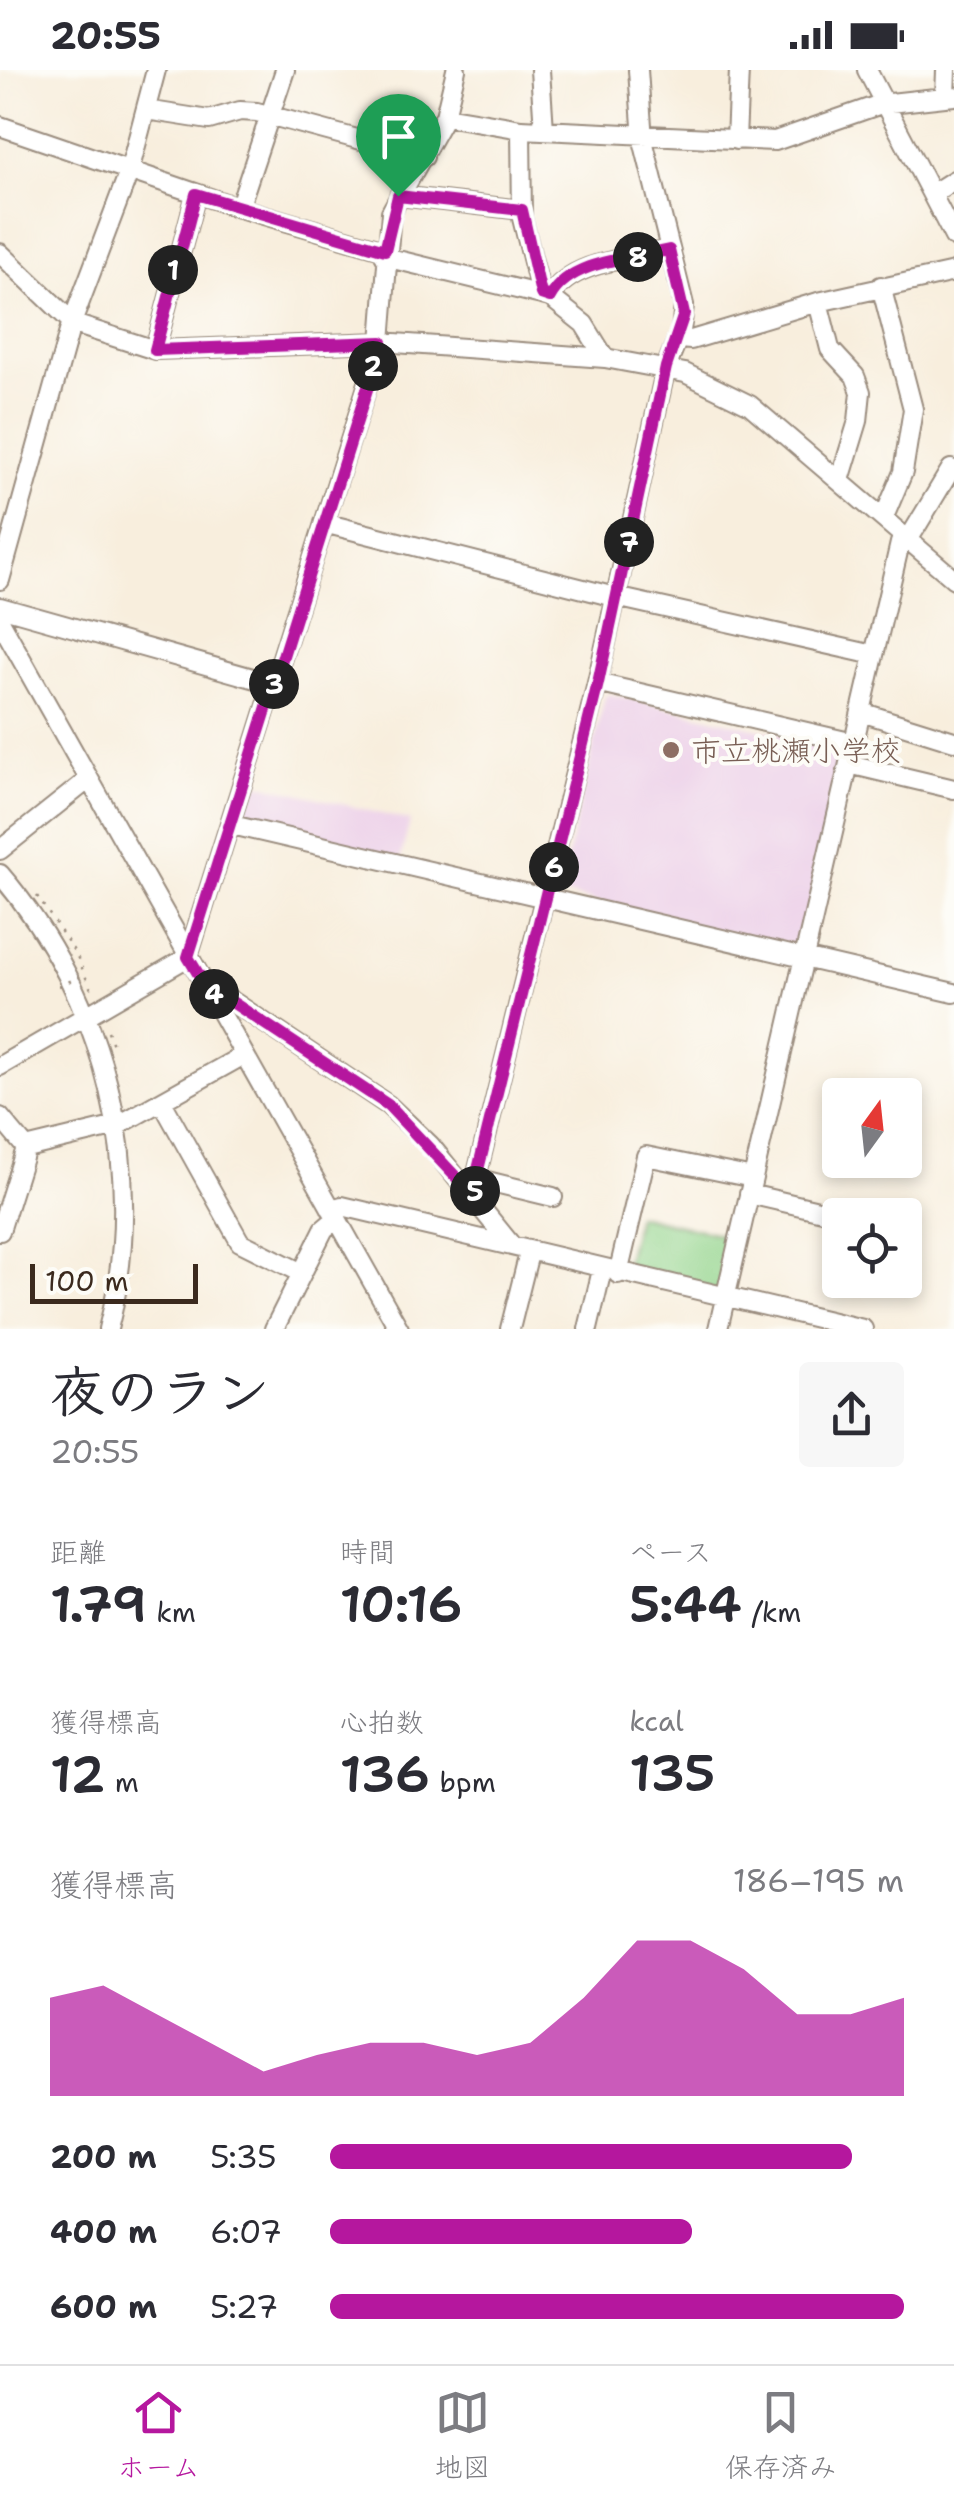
<!DOCTYPE html>
<html lang="ja">
<head>
<meta charset="utf-8">
<style>
	:root { --surface:#fff; --page:#f7f7f7; --text:#2b2b33; --muted:#7c7c81; --line:#e1e1e2; --accent:#b5179e }
	body { margin:0; font-family:"Shantell Sans","Klee One",sans-serif; background:var(--page); color:var(--text); height:100vh; display:flex; flex-direction:column; font-size:38px; white-space:nowrap }
	* { box-sizing:border-box; margin:0 }
	p { font-size:32px; color:var(--muted) }
	.icon { flex:none; width:55px; height:55px; fill:none; stroke:currentColor; stroke-width:2; stroke-linecap:round; stroke-linejoin:round }
	.map { position:relative; height:1259px; overflow:hidden }
	.side { display:flex; flex-direction:column; background:var(--surface); flex:1 }
	.side>* { flex:none }
	.needle { width:65px; rotate:15deg }
	.fabs { position:absolute; left:822px; top:1008px; display:grid; gap:20px }
	.fabs a { display:grid; place-items:center; width:100px; height:100px; border-radius:10px; background:var(--surface); box-shadow:0 5px 15px #0003; font-size:50px }
	.scale { position:absolute; left:30px; bottom:25px; width:168px; box-sizing:border-box; padding-left:10px; border:5px solid #3b2a1e; border-top:0; font-size:28px; line-height:35px; white-space:nowrap; color:#3b2a1e; -webkit-text-stroke:8px #fdfcf7; paint-order:stroke }
	.pin { position:absolute; display:grid; place-items:center; width:85px; height:85px; color:#fff; margin:-102px -42px; border-radius:50% 50% 50% 0; rotate:-45deg; box-shadow:0 0 10px #0007 }
	.pin .icon { rotate:45deg }
	.km { position:absolute; width:50px; height:50px; margin:-25px; border-radius:50%; background:#222; color:#fff; font-size:28px; line-height:50px; text-align:center }
	.round { display:grid; place-items:center; flex:none; width:105px; height:105px; border-radius:10px; background:var(--page) }
	.headline { display:flex; align-items:center; justify-content:space-between; height:170px; padding:0 50px }
	h1 { font-size:55px; font-weight:600; line-height:75px }
	.stats { display:grid; grid-template-columns:repeat(3,1fr); gap:15px; height:170px; padding:10px 50px }
	.stats div { display:grid; align-content:center }
	.stats b { font-size:50px; font-weight:600 }
	.stats small { font-size:28px; font-weight:400 }
	.stats p { font-size:28px }
	.chart { height:280px; padding:20px 50px }
	.chart p { display:flex; justify-content:space-between }
	.chart svg { width:100%; height:180px; margin-top:10px; fill:var(--accent); opacity:.7 }
	ul { padding:0 50px; list-style:none; font-size:32px }
	li { display:grid; grid-template-columns:160px 120px 1fr; align-items:center; height:75px }
	li i { height:25px; border-radius:12px; background:var(--accent) }
	.status { display:flex; justify-content:space-between; align-items:center; height:70px; padding:0 50px; background:var(--surface); direction:ltr }
	.status svg { height:28px; fill:currentColor }
	.tab-bar { display:flex; justify-content:space-around; align-items:center; height:140px; border-top:2px solid var(--line); background:var(--surface); font-size:28px; color:var(--muted) }
	.tab-bar a { display:grid; justify-items:center; gap:5px }
	.tab-bar .current { color:var(--accent) }
	.map>svg:first-child { display:block }
	.built { fill:#edd1e9 }
	.green { fill:#93d48c; stroke:#677f55; stroke-width:2.5 }
	.lines { fill:none; stroke-linecap:round; stroke-linejoin:round }
	.minor-casing { stroke:#9a8c7e; stroke-width:22 }
	.path { stroke:#9a8c7e; stroke-width:2.5; stroke-dasharray:2.5 8; stroke-linecap:butt }
	.minor { stroke:#fff; stroke-width:18 }
	.path-bridge { stroke:#9a8c7e; stroke-width:2.5; stroke-dasharray:2.5 8; stroke-linecap:butt }
	.route-casing { stroke:#fff; stroke-width:20 }
	.route { stroke:#b5179e; stroke-width:12 }
	.education-dot { fill:#8d6e63; stroke:#fdfcf7; stroke-width:4 }
	.labels { text-anchor:middle; dominant-baseline:central; stroke-width:8; stroke-linejoin:round; paint-order:stroke }
	.education-label { font-size:30px; fill:#785e54; stroke:#fdfcf7; text-anchor:start }
</style>
</head>
<body>
<div class="status"><b>20:55</b><svg viewBox="0 0 49 12"><path d="M0 12V9h3v3zM5 12V6h3v6zM10 12V3h3v9zM15 12V0h3v12zM26 1h20v11H26zM47 4h2v5h-2z"/></svg></div>
<div class="map">
<svg width="954" height="1259" viewBox="0 0 954 1259">
	<rect width="100%" height="100%" fill="#fdfcf7"/>
	<filter id="ink" filterUnits="userSpaceOnUse"><feTurbulence type="fractalNoise" baseFrequency=".01" numOctaves="2"/><feDisplacementMap in="SourceGraphic" scale="20" xChannelSelector="R" yChannelSelector="G"/><feConvolveMatrix kernelMatrix="1 2 1 2 8 2 1 2 1" color-interpolation-filters="sRGB"/></filter>
	<filter id="wash" filterUnits="userSpaceOnUse"><feTurbulence type="fractalNoise" baseFrequency=".0048" numOctaves="4" result="noise"/><feDisplacementMap in="SourceGraphic" scale="40" xChannelSelector="R" yChannelSelector="G"/><feGaussianBlur stdDeviation="2.25" result="paint"/><feColorMatrix in="noise" values="0 0 0 0 0 0 0 0 0 0 0 0 0 0 0 0 0 1.4 0 .05"/><feComposite in="paint" operator="in"/></filter>
	<g filter="url(#wash)">
		<rect width="100%" height="100%" fill="#f8eedd"/>
		<path class="built" d="M609,624L845,679L803,882L559,823L605,627Z
			M253,712L410,751L400,790L241,750Z"/>
		<path class="green" d="M637,1145L734,1168L721,1223L624,1199Z"/>
	</g>
	<g filter="url(#ink)">
		<g class="lines">
			<defs>
				<path id="minor" d="M540,0L544,60
					M867,0L954,167
					M945,27L946,0
					M146,40L209,50L240,41L257,42L424,87
					M445,46L521,59L775,71L881,34L954,26
					M0,56L239,138L385,180
					M521,59L522,148L541,224
					M736,70L739,0
					M932,124L954,110
					M399,126L522,140
					M239,138L285,0
					M0,183L74,254L155,280L381,272L605,288L685,303L750,335L954,509
					M385,187L550,227L584,254L605,288
					M881,216L913,339L903,402L884,447
					M550,227C571,190 631,189 669,180
					M818,232L830,279L855,306L861,322L858,351L840,410
					M679,269L691,270L818,232L954,202
					M155,280L196,124
					M324,453L607,525L874,585
					M0,510L70,258L129,102L156,0
					M0,537L274,614
					M0,551L399,1259
					M597,613L854,673
					M861,642L954,671
					M849,694L954,719
					M232,755L954,923
					M0,780L89,709
					M0,804C105,926 149,1102 108,1259
					M211,925L226,927L388,1035L430,1075L512,1176
					M0,996L188,887L381,272L391,142L445,46L456,0
					M162,1032L240,1172L302,1203
					M0,1047L26,1078
					M479,1109L553,1127
					M472,1124L597,613L666,297L681,261L684,235L643,70L638,0
					M749,1124L840,1145
					M331,1139L342,1136L863,1259
					M0,1161L26,1078L117,1056L244,985
					M618,1204L646,1086L753,1108
					M274,1259L324,1159L336,1149
					M510,1259L529,1183
					M588,1259L602,1200
					M718,1259L900,473L910,467L951,399"/>
			</defs>
			<use href="#minor" class="minor-casing"/>
			<path class="path" d="M37,826L76,884L93,924
				M108,961L114,978"/>
			<use href="#minor" class="minor"/>
			<path class="path-bridge" d="M59,916L83,905"/>
		</g>
	</g>
	<g class="lines" filter="url(#ink)">
		<defs>
			<path id="route" d="M196,124L385,180L398,126L522,140L541,224L550,227C571,189 631,189 669,180L684,244L666,297L598,613L472,1124L388,1035L226,928L211,925L188,887L382,272L155,280Z"/>
		</defs>
		<use href="#route" class="route-casing"/>
		<use href="#route" class="route"/>
	</g>
	<circle class="education-dot" cx="671" cy="680" r="10"/>
	<g class="labels">
		<g class="education-label">
			<text x="691" y="680">市立桃瀬小学校</text>
		</g>
	</g>
</svg>
<div class="fabs">
<a><svg class="needle" viewBox="-14 -14 28 28"><path d="M0-13l5 13h-10z" fill="#e53935"/><path d="M0 13l5-13h-10z" fill="#7c7c81"/></svg></a>
<a><svg class="icon" aria-label="locate" viewBox="0 0 24 24"><circle cx="12" cy="12" r="6"/><path d="M12 2v4M12 18v4M2 12h4M18 12h4"/></svg></a>
</div>
<div class="scale">100 m</div>
<div class="pin" style="left:398px;top:126px;background:#1e9e55"><svg class="icon" aria-label="arrive" viewBox="0 0 24 24"><path d="M6 21V4h12l-3 4 3 4H6"/></svg></div>
<b class="km" style="left:173px;top:200px">1</b>
<b class="km" style="left:373px;top:296px">2</b>
<b class="km" style="left:274px;top:614px">3</b>
<b class="km" style="left:214px;top:924px">4</b>
<b class="km" style="left:475px;top:1121px">5</b>
<b class="km" style="left:554px;top:797px">6</b>
<b class="km" style="left:629px;top:472px">7</b>
<b class="km" style="left:638px;top:187px">8</b>
</div>
<section class="side">
<div class="headline"><div><h1>夜のラン</h1><p>20:55</p></div><a class="round"><svg class="icon" aria-label="share" viewBox="0 0 24 24"><path d="M12 15V3M7 8l5-5 5 5M5 13v7h14v-7"/></svg></a></div>
<div class="stats">
<div><p>距離</p><b>1.79<small> km</small></b></div>
<div><p>時間</p><b>10:16</b></div>
<div><p>ペース</p><b>5:44<small> /km</small></b></div>
</div>
<div class="stats">
<div><p>獲得標高</p><b>12<small> m</small></b></div>
<div><p>心拍数</p><b>136<small> bpm</small></b></div>
<div><p>kcal</p><b>135</b></div>
</div>
<div class="chart"><p><span>獲得標高</span>186–195 m</p>
<svg viewBox="0 0 160 44" preserveAspectRatio="none"><path d="M0 44V20L10 17L20 24L30 31L40 38L50 34L60 31L70 31L80 34L90 31L100 20L110 6L120 6L130 13L140 24L150 24L160 20V44z"/></svg>
</div>
<ul>
<li><b>200 m</b>5:35<i style="width:91%"></i></li>
<li><b>400 m</b>6:07<i style="width:63%"></i></li>
<li><b>600 m</b>5:27<i style="width:100%"></i></li>
</ul>
</section>
<nav class="tab-bar">
<a class="current"><svg class="icon" aria-label="home" viewBox="0 0 24 24"><path d="M3 11l9-7 9 7M6 9v11h12V9"/></svg>ホーム</a>
<a><svg class="icon" aria-label="map" viewBox="0 0 24 24"><path d="M3 6l6-2 6 2 6-2v14l-6 2-6-2-6 2zM9 4v14M15 6v14"/></svg>地図</a>
<a><svg class="icon" aria-label="saved" viewBox="0 0 24 24"><path d="M7 4h10v16l-5-4-5 4z"/></svg>保存済み</a>
</nav>
</body>
</html>
